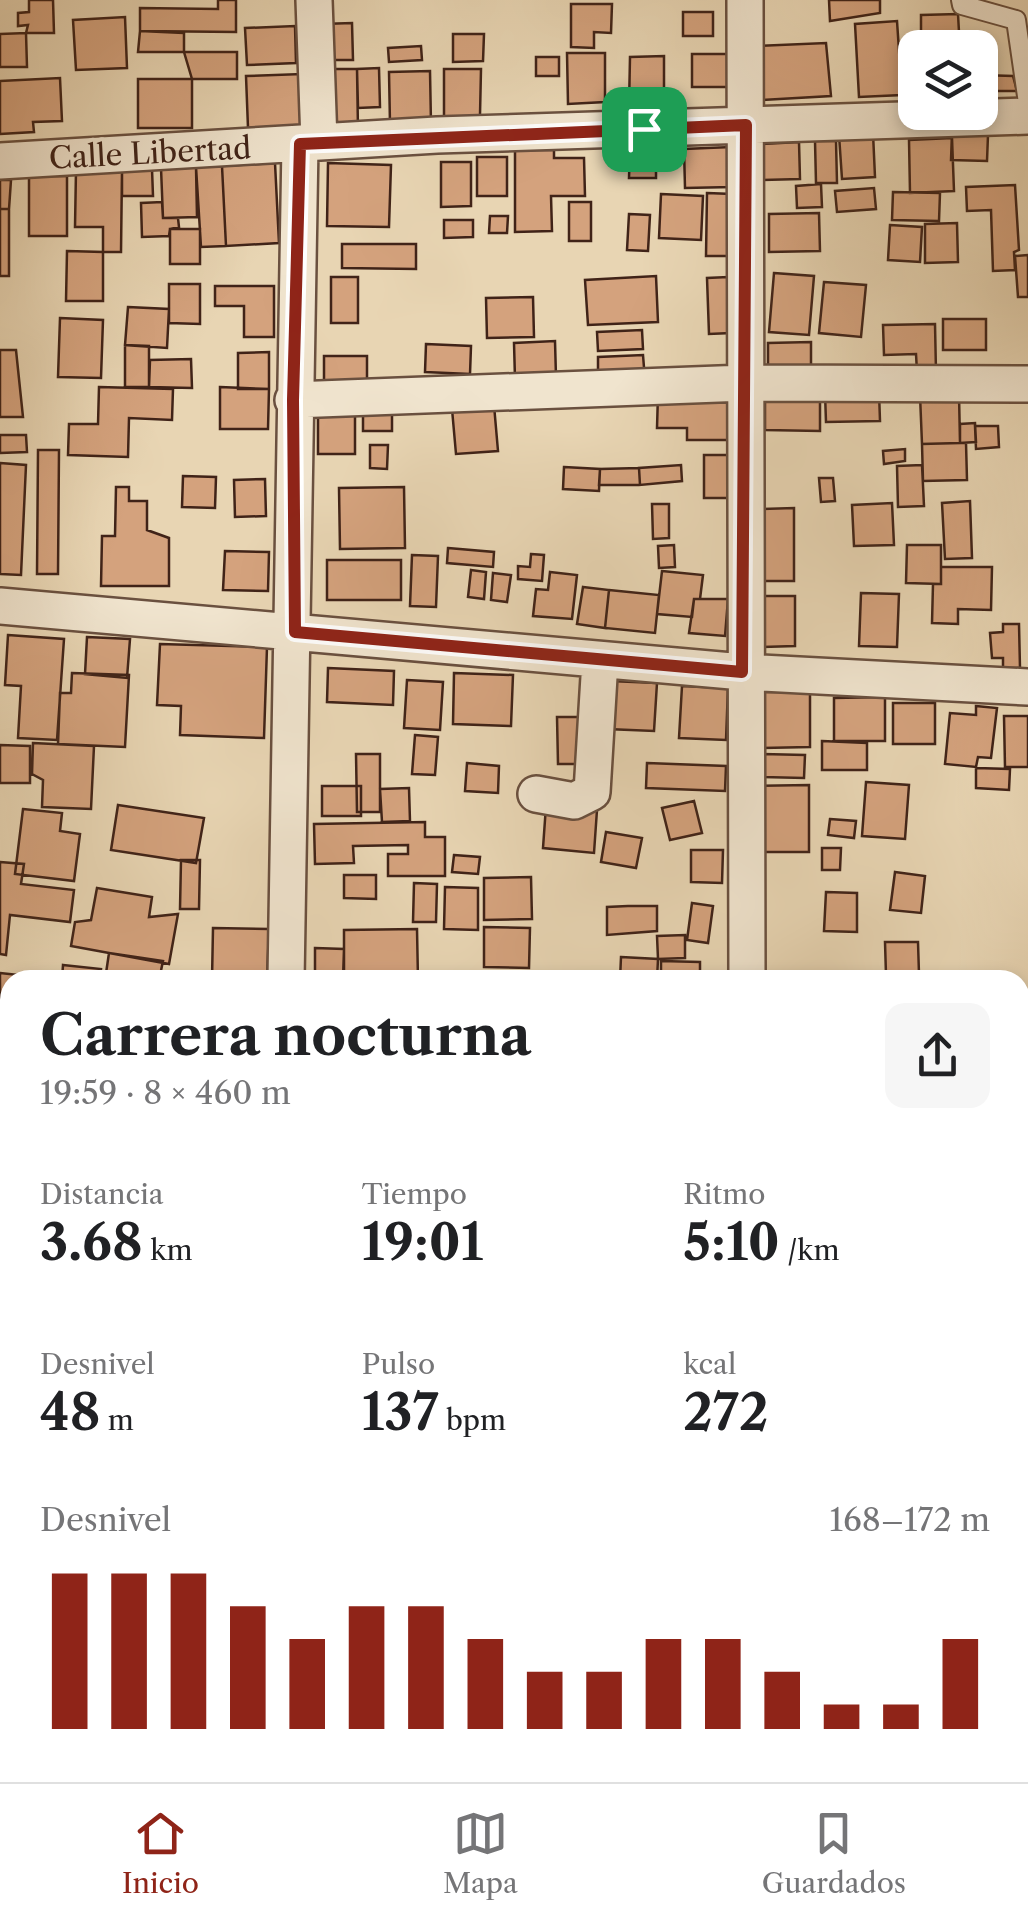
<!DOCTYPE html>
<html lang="es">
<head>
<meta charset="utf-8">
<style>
	:root { --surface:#fff; --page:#f6f6f6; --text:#202124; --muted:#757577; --line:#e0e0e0; --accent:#8f2418 }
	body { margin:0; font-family:"Libre Caslon Text",serif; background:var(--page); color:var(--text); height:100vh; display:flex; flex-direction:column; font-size:38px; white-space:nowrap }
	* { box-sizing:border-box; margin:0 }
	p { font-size:32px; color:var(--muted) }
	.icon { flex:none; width:55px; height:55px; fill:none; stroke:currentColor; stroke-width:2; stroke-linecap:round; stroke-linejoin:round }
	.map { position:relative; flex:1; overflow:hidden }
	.panel { position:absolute; left:0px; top:970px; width:1030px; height:812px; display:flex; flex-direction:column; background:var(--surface); border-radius:30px 30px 0 0; box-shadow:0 5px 15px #0003 }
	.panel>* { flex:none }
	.buttons { position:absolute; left:898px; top:30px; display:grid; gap:20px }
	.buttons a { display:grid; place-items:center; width:100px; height:100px; border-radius:20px; background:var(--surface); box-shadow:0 5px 15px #0003; font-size:50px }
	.pin { position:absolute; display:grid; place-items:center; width:85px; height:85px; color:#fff; margin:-42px; border-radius:20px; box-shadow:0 5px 15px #0006 }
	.round { display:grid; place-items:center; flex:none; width:105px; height:105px; border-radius:20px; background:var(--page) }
	.overview { display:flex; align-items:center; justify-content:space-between; height:170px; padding:0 40px }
	h1 { font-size:55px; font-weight:800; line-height:75px }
	.stats { display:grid; grid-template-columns:repeat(3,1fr); gap:15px; height:170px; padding:10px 40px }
	.stats div { display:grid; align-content:center }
	.stats b { font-size:50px; font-weight:800 }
	.stats small { font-size:28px; font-weight:400 }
	.stats p { font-size:28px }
	.chart { height:280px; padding:20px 40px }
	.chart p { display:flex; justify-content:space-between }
	.chart svg { width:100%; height:180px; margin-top:10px; stroke:var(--accent); stroke-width:6 }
	.tab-bar { display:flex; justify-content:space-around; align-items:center; height:140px; border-top:2px solid var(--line); background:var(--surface); font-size:28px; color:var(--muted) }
	.tab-bar a { display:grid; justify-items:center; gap:5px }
	.tab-bar .active { color:var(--accent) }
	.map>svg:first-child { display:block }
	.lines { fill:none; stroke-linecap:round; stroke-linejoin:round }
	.river { stroke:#99b7b5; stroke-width:50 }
	.building { fill:#d4a27d; stroke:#402318; stroke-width:2.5 }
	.service-casing { stroke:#6a503f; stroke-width:22 }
	.minor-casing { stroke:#6a503f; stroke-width:40 }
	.tertiary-casing { stroke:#6a503f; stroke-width:48 }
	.service { stroke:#f0e4ce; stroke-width:18 }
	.minor { stroke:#f0e4ce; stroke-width:35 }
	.tertiary { stroke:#f0e4ce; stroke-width:42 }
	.route-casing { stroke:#fff; stroke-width:20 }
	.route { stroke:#8f2418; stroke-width:12 }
	.labels { text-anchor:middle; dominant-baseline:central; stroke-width:8; stroke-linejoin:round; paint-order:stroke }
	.street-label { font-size:30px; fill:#402318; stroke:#f0e4ce }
</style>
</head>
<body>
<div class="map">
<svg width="1028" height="1782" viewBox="0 0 1028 1782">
	<rect width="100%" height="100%" fill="#e8d5b3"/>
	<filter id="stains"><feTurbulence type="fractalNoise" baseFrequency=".002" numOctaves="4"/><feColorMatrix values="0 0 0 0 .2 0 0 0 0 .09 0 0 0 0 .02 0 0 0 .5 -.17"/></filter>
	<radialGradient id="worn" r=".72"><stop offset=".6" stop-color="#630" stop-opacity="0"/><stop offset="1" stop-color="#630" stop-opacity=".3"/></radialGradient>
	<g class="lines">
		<path class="river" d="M1020,1624L1028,1621
			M640,1782L650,1772"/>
	</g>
	<path class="building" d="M29,0H53L54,33H26L28,25L18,26V13L29,12Z
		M218,0H236V32L140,31V8L218,9Z
		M829,0H880V13L830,21Z
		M571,4H612L611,33L594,32V48L571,47Z
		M683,12H713V36H683Z
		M958,14L959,32L921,33V15Z
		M125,17L127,68L76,70L73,20Z
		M897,21L902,95L859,97L855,24Z
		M352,23L353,60H323L322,24Z
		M295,26L296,63L247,65L245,28Z
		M140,31L184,33V52H138Z
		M26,33L27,67H0V34Z
		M453,34H484L483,61L453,62Z
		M826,43L831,96L761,100L759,46Z
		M421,46L422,60L389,62L388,48Z
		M184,52H237V79H192Z
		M567,53H605V102L568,104Z
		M692,54H729V87H692Z
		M664,56V108L629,107L630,57Z
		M536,57H559V76H536Z
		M379,68L380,107L358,108L357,69Z
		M322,69H357L358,130L323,131Z
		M444,69H481L480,115L444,119Z
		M430,71L431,124H390L389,72Z
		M302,74L304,125L248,128L246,76Z
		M980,75L1013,76L1017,91H980Z
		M60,78L62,121L33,122L34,132L0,134V81Z
		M138,79H192V128H138Z
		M873,133L875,177L842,179L839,135Z
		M952,133L988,135L987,161L951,160Z
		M952,138L954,191L910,193L909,140Z
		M815,141H836L837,183H816Z
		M799,142L800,179L763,180L761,144Z
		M731,147L732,187L685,188L684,149Z
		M630,149L656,150V178H629Z
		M515,150H554V158H584L585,196H551L552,231L515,232Z
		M477,157H507V196H477Z
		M441,162H471V206L441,207Z
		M275,163L279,243L226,246L222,166Z
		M328,163L391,165L389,227L327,226Z
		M222,166L226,246L201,247L196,167Z
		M196,167L197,217L163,218L161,168Z
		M152,169L153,196H122V170Z
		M76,170H122L121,252H103V227H75Z
		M29,176H67V236H29Z
		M0,180H11L9,209H0Z
		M821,184L822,207L797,208L796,186Z
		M1015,185L1019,250L1014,252L1015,270L993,271L991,210L967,211L966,187Z
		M874,188L876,209L837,212L835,191Z
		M893,192L940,193L939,221L892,220Z
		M707,193L732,194L731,256H706Z
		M661,194L703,196L701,240L659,238Z
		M162,202L163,218H178L179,227L170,229L169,236L142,237L141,203Z
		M569,202H591V241H569Z
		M0,209H9V276H0Z
		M819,213L820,251L769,252V214Z
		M629,214L650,215L648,251L627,250Z
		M490,216H508L507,233H489Z
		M444,220H473V237L444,238Z
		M957,223L958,262L925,263V224Z
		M890,225L922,227L920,262L888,260Z
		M170,229H200V264H170Z
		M342,244H416V269L342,268Z
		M67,251L103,252V301H66Z
		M1028,255V297H1018L1015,256Z
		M774,273L814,276L809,335L769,332Z
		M656,276L658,322L588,325L585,280Z
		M331,277H358V323H331Z
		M728,277L731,333L709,334L707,278Z
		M824,282L866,285L861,337L819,333Z
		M169,284H200V324L169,323Z
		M215,286H274V337H244V306H215Z
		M533,297L534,337L487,338L486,298Z
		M128,307L169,309L167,348L125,345Z
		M60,318L103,320L101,378L58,377Z
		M943,319H986V350H943Z
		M935,324L936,372H917L916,354L884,355L883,325Z
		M642,330L643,349L598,351L597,332Z
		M555,341L556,377L515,379L514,343Z
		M811,342V371L768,372V343Z
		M426,344L471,346L470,374L425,372Z
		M125,345L149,346V387H125Z
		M0,350H16L23,417H0Z
		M269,352V389H238V353Z
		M643,355L645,380L598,381V357Z
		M324,356H367V390H324Z
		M191,359L192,388L149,387L150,360Z
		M99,387L173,389L172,420L129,418L128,457L68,455L69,424H98Z
		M220,387L269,389L268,429H220Z
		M879,392L880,421L826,422L825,393Z
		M658,394H730V440H687V428H657Z
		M959,394L960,443L922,444L920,395Z
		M765,396L820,397V431L765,430Z
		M494,405L498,451L456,454L452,409Z
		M363,411H392V431H363Z
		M318,413H355V454H318Z
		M975,423L976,442L960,443V424Z
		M975,426H998L999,447L976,449Z
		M0,435H26L27,452L0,453Z
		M960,443H966L967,480L923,481L922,444Z
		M370,445H388L387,469L370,468Z
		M905,449V461L884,464L883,451Z
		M38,450H59L58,574H37Z
		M704,455H733L734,498H704Z
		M0,463L26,465L21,575L0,574Z
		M681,465L682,481L640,485L639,468Z
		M922,465L924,506L898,507L897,466Z
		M564,467L600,469L599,491L563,489Z
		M639,468L640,485H599L600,469Z
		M183,476L216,477L215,508L182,507Z
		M819,478H833L835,501L821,502Z
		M265,479L266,516L235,517L234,480Z
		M116,487H129V501H147V530L169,538V586H101L102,536H115Z
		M404,487L405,548L340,549L339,488Z
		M970,501L972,558L945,559L942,503Z
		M892,503L894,545L854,546L852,505Z
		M652,504H669V538L653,539Z
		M794,508V581H761V509Z
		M674,545L675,567L659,568L658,546Z
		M907,545H941V584L906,583Z
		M448,548L494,552L493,567L447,563Z
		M225,551L269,552L268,591L223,590Z
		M531,554L544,555L542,581L518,579V566L530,567Z
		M412,555L438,556L436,607L410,606Z
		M327,560H401V600H327Z
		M941,567H992L991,610L958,609V624L932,623L933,584H941Z
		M471,570L486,572L484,599L468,597Z
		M662,571L703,575L700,599H694L692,617L657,614Z
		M550,572L577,575L572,619L533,616L536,589L548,590Z
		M493,573L511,575L507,602L491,600Z
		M583,587L609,590L605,628L577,624Z
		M609,590L659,595L655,633L605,628Z
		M861,593L899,594L897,647L859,646Z
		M758,596H795V646L758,647Z
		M694,599H728L725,636L689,633Z
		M1003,624H1019L1020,668H1003V658H992L990,633L1003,632Z
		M8,635L64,639L57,740L18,738L21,686L5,685Z
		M87,637L130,639L127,678L85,674Z
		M160,644L267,647L264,738L180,735L181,706L157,705Z
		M328,668L394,671L393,705L327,702Z
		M72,673L129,675L125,747L58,744L60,693H71Z
		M454,673L513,675L511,726L453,724Z
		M407,680L443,682L440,730L404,728Z
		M610,681L657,683L654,731L607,729Z
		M682,686L728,688L726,740L679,738Z
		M755,692H810V747L756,748Z
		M885,697V741H834V698Z
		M893,703H935V744H893Z
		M976,706L997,708L991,758L978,757L976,767L945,764L950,713L976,715Z
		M1004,716H1028V767H1005Z
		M557,717H588L589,764H558Z
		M415,735L438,737L435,775L412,774Z
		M822,741L867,743V770H822Z
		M33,743L94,746L91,809L42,807L43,780L32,774Z
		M0,745L30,746V783H0Z
		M356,754H380V812H357Z
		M761,754L805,755L804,778L761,777Z
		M467,763L499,766L498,793L465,791Z
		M647,763L726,766L725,791L646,788Z
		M976,768L1010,769L1009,790L976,788Z
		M866,782L909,785L905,839L862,836Z
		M809,785V852H754V786Z
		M322,786H361V816H322Z
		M409,788L410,821L382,822L380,789Z
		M694,801L702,833L670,840L662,808Z
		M118,805L204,818L196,863L111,850Z
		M546,806L597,810L594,853L543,848Z
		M23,809L62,813L60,831L80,834L74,881L15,874Z
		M830,819L856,821L854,838L828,835Z
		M425,822V837H445V876H388V854H408V845L353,846L354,863L315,864L314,824Z
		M606,832L642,838L636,868L601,862Z
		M822,848H841L840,870H822Z
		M691,850H723L722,883L691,882Z
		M454,855L480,857L478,874L452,872Z
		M181,860H200L199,909H180Z
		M0,862L24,864L21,884L74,890L70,922L10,915L6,955L0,954Z
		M895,872L925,876L921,913L890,910Z
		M344,875H376V899L344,898Z
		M531,877L532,919L484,920V878Z
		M414,883L437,884L436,922H413Z
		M445,887L478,888V930L444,929Z
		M97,888L152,897L149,917L178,914L169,964L71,946L75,922L91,920Z
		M826,892L857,893V932L824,931Z
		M692,903L713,906L708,943L687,940Z
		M628,906H657V931L607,935V907Z
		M484,927L530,928L529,968L484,967Z
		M213,928L269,929L267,980H212Z
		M417,929L418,980H344V930Z
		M685,935V958L658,959L657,936Z
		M885,942H918L919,974L886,975Z
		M315,948L344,949L343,979L315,978Z
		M109,953L163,961L159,980H105Z
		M621,957L658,959L657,980H620Z
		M661,961L700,962V980H661Z
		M63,965L101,969L100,980H62Z
		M0,973L56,979V980H10V1005L0,1004Z
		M0,1040H10V1101L0,1100Z
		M0,1181L10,1182L9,1224L0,1223Z
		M0,1548H10V1610H0Z
		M0,1729L10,1730V1762L4,1761L1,1782Z
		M10,1772L51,1775V1782H9Z
		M76,1772H128L127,1782H75Z
		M194,1772L221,1773L220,1782H193Z
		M288,1772H323L329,1775L328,1782H286Z"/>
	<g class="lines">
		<defs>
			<path id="service" d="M961,0L962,5L1016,20L1028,103"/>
			<path id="minor" d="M314,0L319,142
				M745,0L747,980
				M0,161L437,135L1028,116
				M293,400L745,383L1028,384
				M0,606L743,672L1028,687
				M536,794L574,801L592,792L600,660
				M286,980L300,144
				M0,1026L10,1027
				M1,1357L10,1297
				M59,1782L61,1772
				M255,1782L258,1772"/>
			<path id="tertiary" d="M0,1507L10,1508
				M679,1772L694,1782"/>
		</defs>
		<use href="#service" class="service-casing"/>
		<use href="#minor" class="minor-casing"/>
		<use href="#tertiary" class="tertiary-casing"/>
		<use href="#service" class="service"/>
		<use href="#minor" class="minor"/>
		<use href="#tertiary" class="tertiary"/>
	</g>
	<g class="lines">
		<defs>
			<path id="route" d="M746,125L742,672L295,632L293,400L300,144Z"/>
		</defs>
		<use href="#route" class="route-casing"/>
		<use href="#route" class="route"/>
	</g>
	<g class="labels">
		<g class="street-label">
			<text transform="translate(150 153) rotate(-3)">Calle Libertad</text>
		</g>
	</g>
	<rect width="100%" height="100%" filter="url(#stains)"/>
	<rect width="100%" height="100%" fill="url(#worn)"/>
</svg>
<div class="buttons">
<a><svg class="icon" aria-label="layers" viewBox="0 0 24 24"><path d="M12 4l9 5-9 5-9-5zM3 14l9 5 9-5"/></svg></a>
</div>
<div class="pin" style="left:644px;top:129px;background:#1e9e55"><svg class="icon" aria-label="arrive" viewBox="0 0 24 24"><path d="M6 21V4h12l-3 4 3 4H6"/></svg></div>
<section class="panel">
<div class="overview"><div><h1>Carrera nocturna</h1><p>19:59 · 8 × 460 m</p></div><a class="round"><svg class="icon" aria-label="share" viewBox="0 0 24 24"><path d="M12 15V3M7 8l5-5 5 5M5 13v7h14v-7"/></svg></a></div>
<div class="stats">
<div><p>Distancia</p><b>3.68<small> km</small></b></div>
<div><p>Tiempo</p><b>19:01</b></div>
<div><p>Ritmo</p><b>5:10<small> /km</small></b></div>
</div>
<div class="stats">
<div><p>Desnivel</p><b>48<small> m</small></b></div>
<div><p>Pulso</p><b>137<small> bpm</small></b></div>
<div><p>kcal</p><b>272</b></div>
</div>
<div class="chart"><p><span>Desnivel</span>168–172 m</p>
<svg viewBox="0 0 160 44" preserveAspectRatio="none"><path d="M5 44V6M15 44V6M25 44V6M35 44V14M45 44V22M55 44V14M65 44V14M75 44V22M85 44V30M95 44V30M105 44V22M115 44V22M125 44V30M135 44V38M145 44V38M155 44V22"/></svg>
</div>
</section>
</div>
<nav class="tab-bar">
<a class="active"><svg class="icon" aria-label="home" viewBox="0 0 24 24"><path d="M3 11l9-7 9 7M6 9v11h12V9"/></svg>Inicio</a>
<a><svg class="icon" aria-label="map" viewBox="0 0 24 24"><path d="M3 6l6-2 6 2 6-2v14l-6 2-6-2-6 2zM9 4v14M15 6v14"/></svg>Mapa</a>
<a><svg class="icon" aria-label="saved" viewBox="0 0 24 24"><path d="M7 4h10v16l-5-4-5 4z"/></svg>Guardados</a>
</nav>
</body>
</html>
